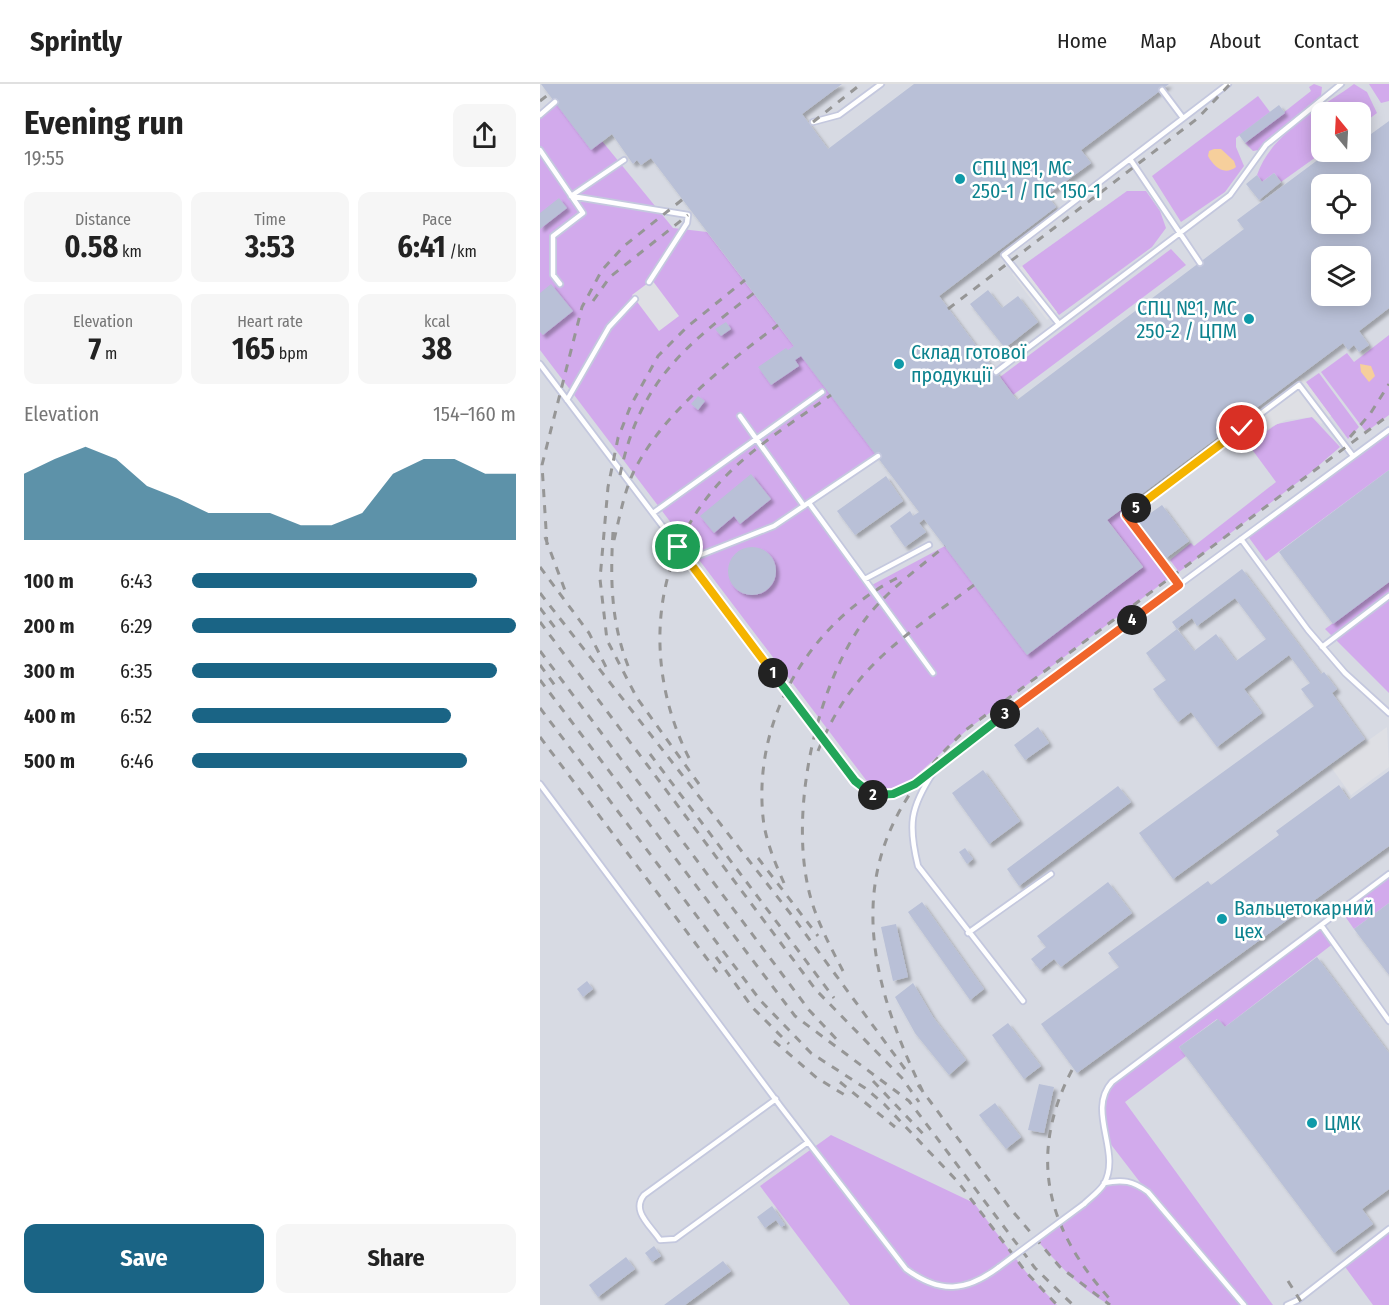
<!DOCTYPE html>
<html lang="en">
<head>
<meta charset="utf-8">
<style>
	:root { --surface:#fff; --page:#f6f6f6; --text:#222; --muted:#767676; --line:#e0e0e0; --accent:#1a6485 }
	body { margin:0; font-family:"Fira Sans Condensed",sans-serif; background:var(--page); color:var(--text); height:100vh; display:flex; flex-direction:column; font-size:22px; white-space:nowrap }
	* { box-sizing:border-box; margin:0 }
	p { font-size:20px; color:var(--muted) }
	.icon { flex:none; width:33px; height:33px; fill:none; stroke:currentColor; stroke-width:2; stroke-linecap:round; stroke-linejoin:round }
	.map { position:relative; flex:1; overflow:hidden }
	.sheet { display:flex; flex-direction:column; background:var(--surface); width:540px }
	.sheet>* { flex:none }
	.needle { width:39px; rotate:342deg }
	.tools { position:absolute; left:771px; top:18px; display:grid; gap:12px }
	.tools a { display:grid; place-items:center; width:60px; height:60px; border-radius:12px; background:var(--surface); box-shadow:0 3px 15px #0003; font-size:30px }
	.pin { position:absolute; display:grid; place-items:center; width:51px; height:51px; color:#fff; margin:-26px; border:3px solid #fff; border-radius:50%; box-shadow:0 2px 6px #0007 }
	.km { position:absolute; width:30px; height:30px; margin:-15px; border-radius:50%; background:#222; color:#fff; font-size:16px; line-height:30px; text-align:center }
	.round { display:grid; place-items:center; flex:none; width:63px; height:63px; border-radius:12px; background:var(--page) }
	.head { display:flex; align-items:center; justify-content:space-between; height:102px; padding:0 24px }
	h1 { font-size:33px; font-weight:700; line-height:45px }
	.figures { display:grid; grid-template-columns:repeat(3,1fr); gap:9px; height:102px; padding:6px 24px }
	.figures div { display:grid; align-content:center; border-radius:12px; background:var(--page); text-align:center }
	.figures b { font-size:30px; font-weight:700 }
	.figures small { font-size:16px; font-weight:400 }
	.figures p { font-size:16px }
	.chart { height:168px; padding:12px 24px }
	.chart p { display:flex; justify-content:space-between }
	.chart svg { width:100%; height:108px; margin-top:6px; fill:var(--accent); opacity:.7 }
	.action { display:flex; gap:12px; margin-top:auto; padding:12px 24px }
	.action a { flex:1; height:69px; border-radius:12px; background:var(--accent); color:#fff; font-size:24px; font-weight:700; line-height:69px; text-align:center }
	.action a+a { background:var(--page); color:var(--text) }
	ul { padding:0 24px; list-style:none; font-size:20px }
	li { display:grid; grid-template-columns:96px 72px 1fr; align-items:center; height:45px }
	li i { height:15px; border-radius:8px; background:var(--accent) }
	header { display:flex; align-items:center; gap:36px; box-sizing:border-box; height:84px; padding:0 30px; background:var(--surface); border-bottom:2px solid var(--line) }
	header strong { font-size:28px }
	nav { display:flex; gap:33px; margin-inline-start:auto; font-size:21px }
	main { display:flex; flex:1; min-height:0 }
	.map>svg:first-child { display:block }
	.industrial { fill:#d7dae3; fill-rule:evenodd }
	.green { fill:#d2aaec }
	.parking { fill:#dedfe4 }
	.water { fill:#f6cf9c }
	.building { fill:#b9c0d7; fill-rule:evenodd; filter:url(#shadow) }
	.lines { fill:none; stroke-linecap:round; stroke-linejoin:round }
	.service-casing { stroke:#c4c8de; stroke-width:8 }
	.service { stroke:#fff; stroke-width:4.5 }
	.rail { stroke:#969696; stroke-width:3; stroke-dasharray:8 8; stroke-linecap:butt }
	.service-bridge-casing { stroke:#c4c8de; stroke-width:8; stroke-linecap:butt }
	.service-bridge { stroke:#fff; stroke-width:4.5 }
	.split-1-casing { stroke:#fff; stroke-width:12 }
	.split-2-casing { stroke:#fff; stroke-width:12 }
	.split-3-casing { stroke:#fff; stroke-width:12 }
	.split-4-casing { stroke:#fff; stroke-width:12 }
	.split-5-casing { stroke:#fff; stroke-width:12 }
	.split-6-casing { stroke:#fff; stroke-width:12 }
	.split-1 { stroke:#f5b400; stroke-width:8 }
	.split-2 { stroke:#22a559; stroke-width:8 }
	.split-3 { stroke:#22a559; stroke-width:8 }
	.split-4 { stroke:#f0652b; stroke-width:8 }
	.split-5 { stroke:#f0652b; stroke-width:8 }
	.split-6 { stroke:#f5b400; stroke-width:8 }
	.culture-dot { fill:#0f9aa8; stroke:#fff; stroke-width:2 }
	.labels { text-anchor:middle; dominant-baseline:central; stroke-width:5; stroke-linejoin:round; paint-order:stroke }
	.culture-label { font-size:20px; fill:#0d838f; stroke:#fff; text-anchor:start }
</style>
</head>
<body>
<header>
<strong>Sprintly</strong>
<nav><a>Home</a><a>Map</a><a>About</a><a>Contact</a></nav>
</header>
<main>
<section class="sheet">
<div class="head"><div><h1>Evening run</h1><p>19:55</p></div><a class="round"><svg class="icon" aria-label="share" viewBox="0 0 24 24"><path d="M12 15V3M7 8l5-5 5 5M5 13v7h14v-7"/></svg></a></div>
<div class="figures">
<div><p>Distance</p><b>0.58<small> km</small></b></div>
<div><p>Time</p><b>3:53</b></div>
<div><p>Pace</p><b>6:41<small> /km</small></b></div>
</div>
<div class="figures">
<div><p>Elevation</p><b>7<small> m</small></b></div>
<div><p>Heart rate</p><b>165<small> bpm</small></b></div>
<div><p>kcal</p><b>38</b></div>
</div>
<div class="chart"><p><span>Elevation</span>154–160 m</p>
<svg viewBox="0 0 160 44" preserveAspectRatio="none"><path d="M0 44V17L10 11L20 6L30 11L40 22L50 27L60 33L70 33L80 33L90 38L100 38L110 33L120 17L130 11L140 11L150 17L160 17V44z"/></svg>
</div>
<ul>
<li><b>100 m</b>6:43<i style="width:88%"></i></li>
<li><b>200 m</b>6:29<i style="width:100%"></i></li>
<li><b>300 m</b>6:35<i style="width:94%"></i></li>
<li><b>400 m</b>6:52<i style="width:80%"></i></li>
<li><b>500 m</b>6:46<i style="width:85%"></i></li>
</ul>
<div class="action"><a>Save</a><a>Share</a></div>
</section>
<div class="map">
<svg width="849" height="1221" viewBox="0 0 849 1221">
	<defs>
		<filter id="shadow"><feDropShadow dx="3.5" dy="3.5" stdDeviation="1.5" flood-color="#0004"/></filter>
	</defs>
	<rect width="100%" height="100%" fill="#e5e7f4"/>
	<path class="industrial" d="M0,0H849V1221H0ZM782,28H820V68H782ZM782,100H820V140H782ZM782,172H820V212H782Z"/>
	<path class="green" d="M774,0L782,3L781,12L725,57L719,66L713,67L705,59L771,7L769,3Z
		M814,0L827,8L837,29L821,41L820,28H782L783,68L741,98L734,89L722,98L717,91C731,49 780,25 814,0Z
		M829,0H849V17L841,19Z
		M718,12L730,28L696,54V63L704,82L685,108L641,138L612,92Z
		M15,18L62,57L133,144L167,148L338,372L270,419L330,502L405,462L487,570L603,483L567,436L585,423L589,429L587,431L632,492L428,645L369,698L352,704H343L333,702L326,696L0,266V31Z
		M587,107H606L620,127L626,144L612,163L519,231L482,182Z
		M631,165L646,181L473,311L460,293Z
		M849,251V331L826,348L781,288L807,269L814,278Z
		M779,289L819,343L808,355L766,298Z
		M772,333L800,363L770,389L639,488L630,476L651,459L654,462L736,398L708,360L737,340Z
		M849,346V386L726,477L707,451Z
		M849,498V609L785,545Z
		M849,793V819L814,845L802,828Z
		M781,841L794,859L685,943L677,935L639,963L646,972L585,1018L733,1221H570C541,1206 517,1179 496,1155L544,1120L564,1099L581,1095L606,1106L566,1054L563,1037L566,1005Z
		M291,1051L434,1119L486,1188L517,1221H310L220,1102Z
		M849,1145V1221H833L803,1180Z"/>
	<path class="parking" d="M482,182L517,228L507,236L472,190Z
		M112,196L139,232L119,247L92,211Z
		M762,293L791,332L781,340L772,333L746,336L731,343L710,358L697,342Z
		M847,643L849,683L811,711L791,683Z"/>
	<path class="water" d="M674,65H681L694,77L696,83C684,92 674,83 668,72L669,67Z
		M820,280L831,282L835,292L829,298L821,288Z"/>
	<path class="building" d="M1,0H302L262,30L288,65L374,0H629L541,66L551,79L507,111L516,123L399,212L477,316L704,145L697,136L787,69L794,78L808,68H820V58L849,37V224L819,247L829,261L819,268L814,261L808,266L803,259L567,436L603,483L487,571L384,435L379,439L386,448L365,463L350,442L370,427L373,432L379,428L261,272L255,276L259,282L231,301L218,283L246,264L248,266L254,262L111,74L101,81L97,76L93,80L72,50L51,66ZM782,100H820V140H782ZM782,172H820V212H782Z
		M739,21L745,29L705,59L699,51Z
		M734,89L741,98L719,116L706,100L717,91L722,98Z
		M19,114L27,124L0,145V129Z
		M11,200L33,227L3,251L0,248V209Z
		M448,206L462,224L478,212L498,238L465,264L430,220Z
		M186,238L191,245L181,252L175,245Z
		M158,312L165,317L158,326L151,320Z
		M849,386V498L793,540L739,468Z
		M211,390L231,415L200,440L194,432L174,449L160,432Z
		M346,392L363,417L315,451L297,427Z
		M622,421L649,457L626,474L598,438Z
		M188 487a24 24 0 1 1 48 0a24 24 0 1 1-48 0Z
		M702,485L781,590L784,588L797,605L792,609L825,655L633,795L599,749L774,622L761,605L770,599L749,571L704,605L722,629L677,663L651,628L638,638L613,605L626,596L606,569L637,545L654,567L676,550L696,577L726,555L695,514L657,542L652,534L637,545L632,538Z
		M498,643L509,659L485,676L474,661Z
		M443,686L480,737L449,760L412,709Z
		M849,687V762L537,989L501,940L579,883L568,869L668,797L671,801L739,751L736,747L799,701L809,716Z
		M578,702L591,718L479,802L467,785Z
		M425,764L433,775L427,780L419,768Z
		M568,798L592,829L521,883L514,875L500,886L491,875L506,863L497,852Z
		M382,818L444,905L430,916L368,828Z
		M849,819V891L814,845Z
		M356,840L368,893L353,897L341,843Z
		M777,873L849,969V1105L822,1125L833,1140L794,1169L639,963L678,935L685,943Z
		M47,897L53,905L43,913L37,905Z
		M373,899L393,933L426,976L409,991L375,949L355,913Z
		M468,939L501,982L484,995L452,951Z
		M499,1000L514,1003L504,1049L488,1046Z
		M455,1019L481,1053L466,1065L439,1031Z
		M232,1122L245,1141L241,1143L236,1136L225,1144L217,1133Z
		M114,1162L121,1172L112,1178L105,1169Z
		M86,1173L95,1185L58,1213L49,1201Z
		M183,1177L191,1187L145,1221H124Z"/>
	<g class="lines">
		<defs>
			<path id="service" d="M622,6L643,34
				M0,31L15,18
				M273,38L299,31L341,0
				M0,66L43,129L13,152V191L20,200
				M590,75L660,179
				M31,112L148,131L147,139L109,198
				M31,112L84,76
				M519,240L464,171L688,0
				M0,280L315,697C353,735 399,681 429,656L849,346
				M456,288L690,111L726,61L801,0
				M27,316L69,243L95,215
				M200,332L264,422
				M269,419L393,589
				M113,429L282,308
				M701,455L768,546L805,589L849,629
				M148,476L234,442L338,372
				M325,495L389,461
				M639,501L586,431L759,301L813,372
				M782,563L849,512
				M393,689C370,724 368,741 378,782L483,917
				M0,700L241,1023L366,1185C400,1210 426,1208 459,1183
				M781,841L849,937
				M428,849L511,790
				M236,1015L104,1111C91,1127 110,1141 120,1156L135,1155L268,1058
				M564,1099C583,1095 593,1097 608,1108L704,1221
				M544,1120C550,1114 559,1108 564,1100C582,1068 546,1027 572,998L849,790
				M747,1221L758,1216L849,1145"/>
		</defs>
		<use href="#service" class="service-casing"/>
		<use href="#service" class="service"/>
		<path class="rail" d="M0,17L9,10
			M273,38L321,0
			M53,217L70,193L148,131
			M408,225L658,34L690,0
			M810,353L830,330L849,300
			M80,391C99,299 143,263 214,209
			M73,448C70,497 71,543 91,589
			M5,453L26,509
			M74,456C80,432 84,407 95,385C125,327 187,279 238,241
			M7,461L2,381L42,223L62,186L84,162L143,115
			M0,483L49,549L69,589
			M0,509L250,829L365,985
			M0,524L16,545
			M0,538L276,906L362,994L379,1018
			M0,567L269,926L301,960
			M0,581L16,603
			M0,596L255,932L369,1017L495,1184L533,1221
			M0,624L220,916L271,969L325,1004L344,1020L418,1098L486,1188L517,1221
			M0,653L177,888
			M278,667C312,582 364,553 434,501
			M110,670L294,914
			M149,674C105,587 109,481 174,405C206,367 251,340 291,311
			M159,700L97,614L67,556L60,495L68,403L78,354L91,321L118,272L147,243L205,196
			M218,774L278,852
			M244,799C235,779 225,755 223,733C213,634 270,538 359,493
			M176,873L212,923L249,960
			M303,887C289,860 274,832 268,803C250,722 277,598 327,533C349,505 378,485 405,462
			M234,957L277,994L308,1013
			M532,986C487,1072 507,1146 570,1215
			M333,997L387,1054
			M300,998L355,1043
			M378,1001L469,1123L520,1183L570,1221
			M383,1008C316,870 303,756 427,645L849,331
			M748,1197L763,1221"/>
		<defs>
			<path id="service-bridge" d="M459,1183L544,1120"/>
		</defs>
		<use href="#service-bridge" class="service-bridge-casing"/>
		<use href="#service-bridge" class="service-bridge"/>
	</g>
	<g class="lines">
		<defs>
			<path id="split-1" d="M138,463L233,589"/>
			<path id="split-2" d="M233,589L315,697L333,711"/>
			<path id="split-3" d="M333,711L353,710L375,700L465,630"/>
			<path id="split-4" d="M465,630L592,536"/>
			<path id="split-5" d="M592,536L639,501L586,431L596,424"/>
			<path id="split-6" d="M596,424L702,344"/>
		</defs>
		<use href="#split-1" class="split-1-casing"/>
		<use href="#split-2" class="split-2-casing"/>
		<use href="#split-3" class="split-3-casing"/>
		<use href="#split-4" class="split-4-casing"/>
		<use href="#split-5" class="split-5-casing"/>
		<use href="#split-6" class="split-6-casing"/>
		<use href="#split-1" class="split-1"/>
		<use href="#split-2" class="split-2"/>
		<use href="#split-3" class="split-3"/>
		<use href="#split-4" class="split-4"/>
		<use href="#split-5" class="split-5"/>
		<use href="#split-6" class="split-6"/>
	</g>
	<g class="culture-dot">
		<circle cx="420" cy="95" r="6"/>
		<circle cx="709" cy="235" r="6"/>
		<circle cx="359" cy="280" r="6"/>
		<circle cx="682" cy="835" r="6"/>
		<circle cx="772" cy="1039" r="6"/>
	</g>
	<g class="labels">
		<g class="culture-label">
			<text x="432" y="84">СПЦ №1, МС<tspan x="432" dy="23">250-1 / ПС 150-1</tspan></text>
			<text x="697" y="224" text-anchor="end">СПЦ №1, МС<tspan x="697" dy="23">250-2 / ЦПМ</tspan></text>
			<text x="371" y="268">Склад готової<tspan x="371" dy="23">продукції</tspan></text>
			<text x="694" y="824">Вальцетокарний<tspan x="694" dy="23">цех</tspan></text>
			<text x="784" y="1039">ЦМК</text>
		</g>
	</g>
</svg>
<div class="tools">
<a><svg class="needle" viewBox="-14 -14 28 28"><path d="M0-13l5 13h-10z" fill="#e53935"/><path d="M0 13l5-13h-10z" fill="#767676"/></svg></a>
<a><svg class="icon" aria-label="locate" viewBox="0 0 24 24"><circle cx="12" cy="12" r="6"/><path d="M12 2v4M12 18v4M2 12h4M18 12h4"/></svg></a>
<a><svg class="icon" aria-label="layers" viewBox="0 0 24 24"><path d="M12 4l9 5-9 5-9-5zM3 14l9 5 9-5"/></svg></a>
</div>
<div class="pin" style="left:138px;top:463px;background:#1e9e55"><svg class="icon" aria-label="arrive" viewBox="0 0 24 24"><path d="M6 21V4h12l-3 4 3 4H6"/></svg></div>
<div class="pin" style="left:702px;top:344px;background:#d93025"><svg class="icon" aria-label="check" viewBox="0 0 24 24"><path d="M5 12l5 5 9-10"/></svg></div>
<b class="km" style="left:233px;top:589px">1</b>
<b class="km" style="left:333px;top:711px">2</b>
<b class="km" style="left:465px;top:630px">3</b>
<b class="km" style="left:592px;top:536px">4</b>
<b class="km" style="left:596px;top:424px">5</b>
</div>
</main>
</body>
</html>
